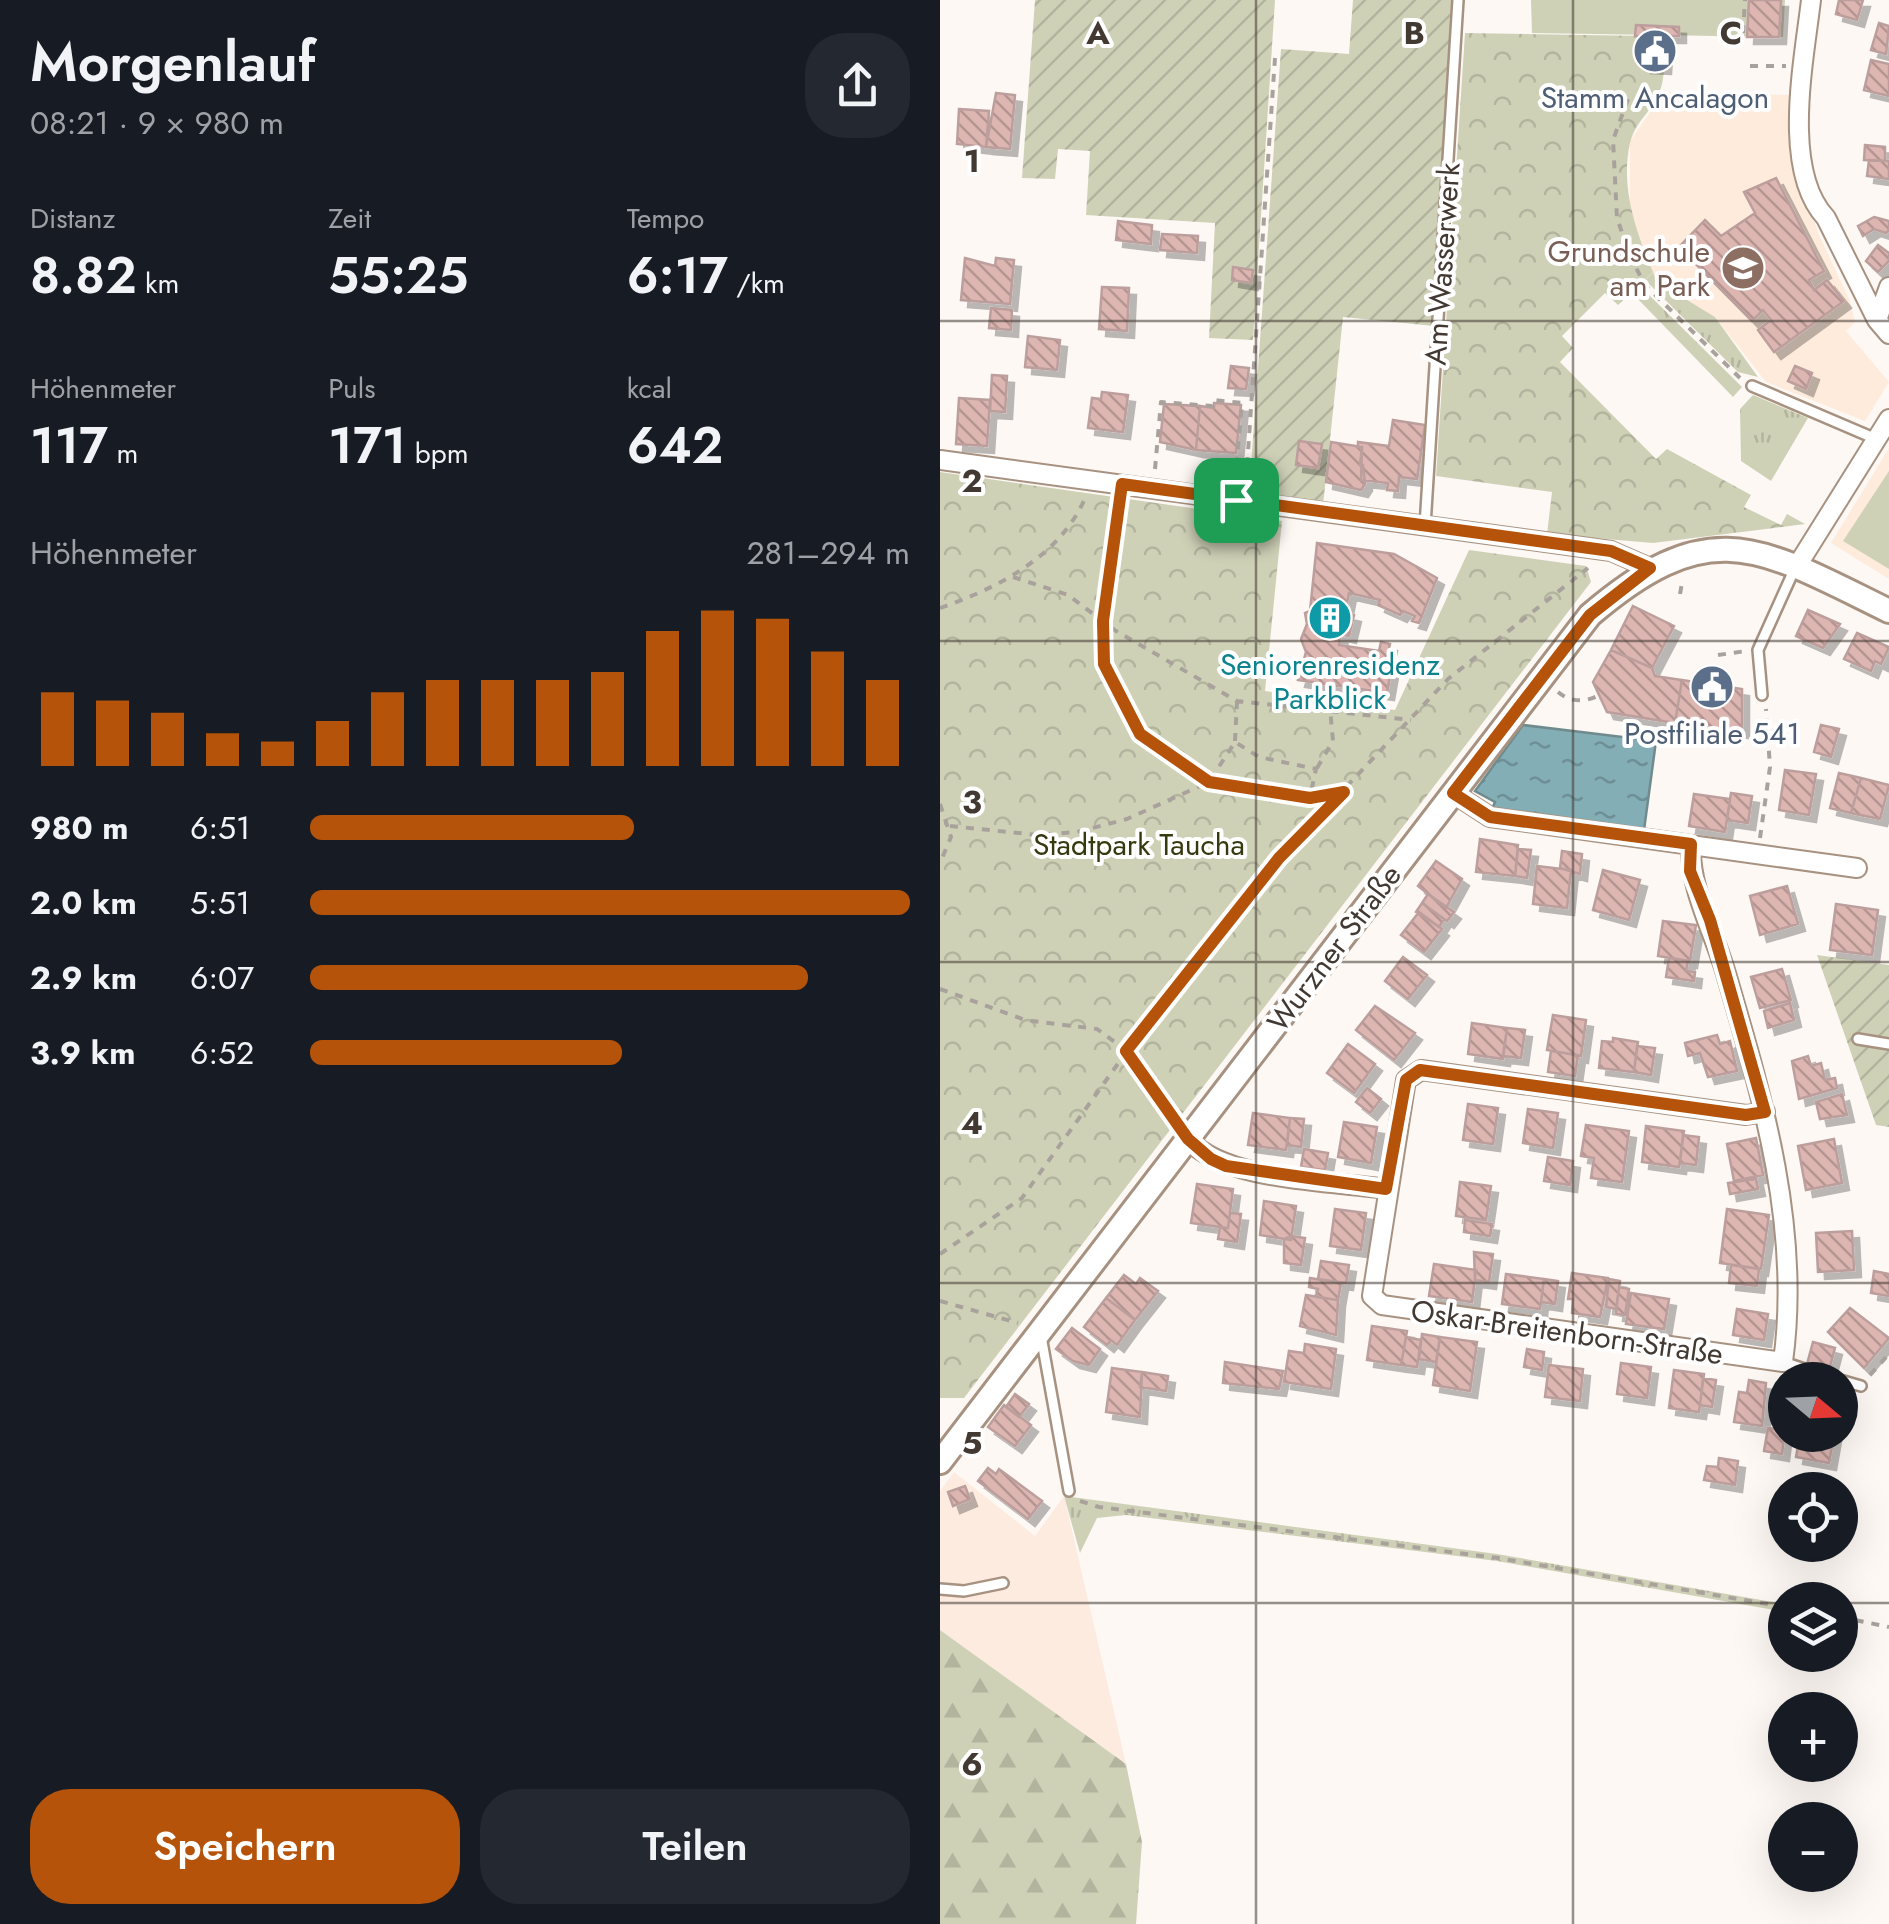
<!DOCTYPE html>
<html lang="de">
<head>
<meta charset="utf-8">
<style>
	:root { --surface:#171b24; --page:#242831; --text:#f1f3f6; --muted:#9ea1a6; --accent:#b45309 }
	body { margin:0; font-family:Jost,sans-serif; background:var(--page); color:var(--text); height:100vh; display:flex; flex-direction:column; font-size:38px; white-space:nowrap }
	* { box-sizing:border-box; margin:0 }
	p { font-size:32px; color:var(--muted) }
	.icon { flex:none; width:55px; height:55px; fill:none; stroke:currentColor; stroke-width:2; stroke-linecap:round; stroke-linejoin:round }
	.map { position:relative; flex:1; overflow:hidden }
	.panel { display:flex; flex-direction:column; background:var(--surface); width:940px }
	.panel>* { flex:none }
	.needle { width:65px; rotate:109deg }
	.buttons { position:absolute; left:828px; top:1362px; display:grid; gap:20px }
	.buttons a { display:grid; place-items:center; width:90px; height:90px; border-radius:50%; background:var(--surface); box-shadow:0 10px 40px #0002; font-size:50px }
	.pin { position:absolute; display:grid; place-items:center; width:85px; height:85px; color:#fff; margin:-42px; border-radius:20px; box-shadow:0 5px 15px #0006 }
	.round { display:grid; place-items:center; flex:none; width:105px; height:105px; border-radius:40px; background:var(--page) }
	.overview { display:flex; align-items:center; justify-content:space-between; height:170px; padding:0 30px }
	h1 { font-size:55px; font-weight:600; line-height:75px }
	.metrics { display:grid; grid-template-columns:repeat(3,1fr); gap:15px; height:170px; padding:10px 30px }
	.metrics div { display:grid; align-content:center }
	.metrics b { font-size:50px; font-weight:600 }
	.metrics small { font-size:28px; font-weight:400 }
	.metrics p { font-size:28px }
	.chart { height:280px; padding:20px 30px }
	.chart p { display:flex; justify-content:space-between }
	.chart svg { width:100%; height:180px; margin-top:10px; stroke:var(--accent); stroke-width:6 }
	.cta { display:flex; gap:20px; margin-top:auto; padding:20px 30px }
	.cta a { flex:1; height:115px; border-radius:40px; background:var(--accent); color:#fff; font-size:40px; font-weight:600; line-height:115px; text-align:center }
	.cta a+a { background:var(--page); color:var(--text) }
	ul { padding:0 30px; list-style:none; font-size:32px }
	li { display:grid; grid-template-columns:160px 120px 1fr; align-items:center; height:75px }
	li i { height:25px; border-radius:12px; background:var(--accent) }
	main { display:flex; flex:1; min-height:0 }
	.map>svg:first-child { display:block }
	.commercial { fill:#fdebe0 }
	.education { fill:#feebdb }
	.grass { fill:url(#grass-tufts) }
	.forest { fill:url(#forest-firs) }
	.park { fill:url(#park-crowns) }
	.garden { fill:url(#garden-furrows) }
	.pitch { fill:#cfd1b7 }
	.water { fill:url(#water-ripples); stroke:#708b8e; stroke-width:2.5 }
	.building { fill:url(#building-back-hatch); stroke:#bc9f9d; stroke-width:2.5; filter:url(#shadow) }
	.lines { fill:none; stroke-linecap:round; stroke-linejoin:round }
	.service-casing { stroke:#a79281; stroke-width:14 }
	.minor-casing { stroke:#a79281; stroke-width:22 }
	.tertiary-casing { stroke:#a79281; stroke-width:28 }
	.path { stroke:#a9a29c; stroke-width:4; stroke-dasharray:8 8; stroke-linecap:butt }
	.service { stroke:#fff; stroke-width:9 }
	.minor { stroke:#fff; stroke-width:18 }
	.tertiary { stroke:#fff; stroke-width:22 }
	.route-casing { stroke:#fff; stroke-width:20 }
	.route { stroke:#b45309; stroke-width:12 }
	.grid { fill:none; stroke:#423932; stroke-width:2.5; stroke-opacity:0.55 }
	.labels { text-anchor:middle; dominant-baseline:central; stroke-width:8; stroke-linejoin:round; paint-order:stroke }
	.service-label { font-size:30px; fill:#4e5e75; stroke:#fff }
	.education-label { font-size:30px; fill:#785e54; stroke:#fff; text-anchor:end }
	.street-label { font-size:30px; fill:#423932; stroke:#fff }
	.culture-label { font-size:30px; fill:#0d838f; stroke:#fff }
	.park-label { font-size:30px; fill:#37390f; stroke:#fff }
	.grid-label { font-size:32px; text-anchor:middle; font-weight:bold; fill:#423932; stroke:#fff; stroke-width:8; stroke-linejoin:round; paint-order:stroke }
</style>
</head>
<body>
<main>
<section class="panel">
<div class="overview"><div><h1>Morgenlauf</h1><p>08:21 · 9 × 980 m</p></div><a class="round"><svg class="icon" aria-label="share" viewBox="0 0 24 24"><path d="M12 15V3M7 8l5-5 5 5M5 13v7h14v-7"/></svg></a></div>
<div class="metrics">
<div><p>Distanz</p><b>8.82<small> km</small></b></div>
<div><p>Zeit</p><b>55:25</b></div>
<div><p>Tempo</p><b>6:17<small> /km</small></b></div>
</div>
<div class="metrics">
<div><p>Höhenmeter</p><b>117<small> m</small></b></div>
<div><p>Puls</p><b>171<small> bpm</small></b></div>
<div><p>kcal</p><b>642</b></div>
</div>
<div class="chart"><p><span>Höhenmeter</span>281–294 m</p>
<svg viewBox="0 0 160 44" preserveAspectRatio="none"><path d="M5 44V26M15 44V28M25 44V31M35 44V36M45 44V38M55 44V33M65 44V26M75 44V23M85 44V23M95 44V23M105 44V21M115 44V11M125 44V6M135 44V8M145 44V16M155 44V23"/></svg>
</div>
<ul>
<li><b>980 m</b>6:51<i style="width:54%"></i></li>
<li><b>2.0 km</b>5:51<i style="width:100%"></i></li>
<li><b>2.9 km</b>6:07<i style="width:83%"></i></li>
<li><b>3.9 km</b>6:52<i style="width:52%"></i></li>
</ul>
<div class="cta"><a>Speichern</a><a>Teilen</a></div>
</section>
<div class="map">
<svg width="949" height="1924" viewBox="0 0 949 1924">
	<defs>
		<pattern id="grass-tufts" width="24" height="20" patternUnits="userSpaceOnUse" patternTransform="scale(2.5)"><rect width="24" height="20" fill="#cfd1b7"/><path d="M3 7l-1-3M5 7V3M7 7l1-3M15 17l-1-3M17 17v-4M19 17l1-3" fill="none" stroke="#b3b49e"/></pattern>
		<pattern id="forest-firs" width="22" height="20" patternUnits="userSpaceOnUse" patternTransform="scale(2.5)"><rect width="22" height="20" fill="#cfd1b7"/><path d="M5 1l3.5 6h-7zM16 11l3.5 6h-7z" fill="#b3b49e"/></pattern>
		<pattern id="park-crowns" width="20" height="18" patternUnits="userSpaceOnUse" patternTransform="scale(2.5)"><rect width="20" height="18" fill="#cfd1b7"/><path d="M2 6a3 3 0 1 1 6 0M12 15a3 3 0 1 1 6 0" fill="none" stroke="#b3b49e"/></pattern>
		<pattern id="garden-furrows" width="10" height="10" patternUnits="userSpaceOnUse" patternTransform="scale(2.5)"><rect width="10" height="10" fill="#cfd1b7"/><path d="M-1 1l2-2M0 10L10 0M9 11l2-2" fill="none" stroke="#b3b49e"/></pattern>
		<pattern id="water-ripples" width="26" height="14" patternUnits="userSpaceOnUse" patternTransform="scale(2.5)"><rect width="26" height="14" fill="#84aeb6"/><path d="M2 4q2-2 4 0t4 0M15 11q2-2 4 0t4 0" fill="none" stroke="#6e8f95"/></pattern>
		<pattern id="building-back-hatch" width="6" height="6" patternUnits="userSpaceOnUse" patternTransform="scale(2.5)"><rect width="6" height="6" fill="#ddb6b2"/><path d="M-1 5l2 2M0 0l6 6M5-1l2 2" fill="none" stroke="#b59591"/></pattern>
		<filter id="shadow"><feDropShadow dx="7" dy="7" stdDeviation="0" flood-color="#0004"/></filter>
	</defs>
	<rect width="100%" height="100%" fill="#fdf8f4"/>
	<path class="commercial" d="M14,1472L95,1536L124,1496L186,1764L0,1630V1491Z"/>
	<path class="education" d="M724,92L854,95L858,172L879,235L910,301L915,322L906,331L949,382L925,421L826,382L775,317L716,281L690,219V141Z
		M949,448V579L891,543Z"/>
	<path class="grass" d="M713,272L716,281L775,317L818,377L798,372L705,280Z
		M699,285L802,387L793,397L692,293Z
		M813,395L868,418L831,481L801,461L800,409Z
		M124,1496L557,1554L845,1604V1612L557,1561L186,1515L157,1518L140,1553Z"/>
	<path class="forest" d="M0,1630L186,1764L202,1842L196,1924H0Z"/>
	<path class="park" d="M525,33L705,36L704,65L724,67C723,110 698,112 690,143C680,187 696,232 713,272L678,305L665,293L622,336L633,348L620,362L716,459L727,449L811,495L804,507L841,525L847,514L865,524L713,543L607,534L612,492L496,476Z
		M0,472L342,521L325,691L455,710L529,550L646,566L651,582L24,1398H0Z"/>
	<path class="garden" d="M95,0H335L313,340L269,338L275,223L146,215L150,151L118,149L115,179L82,178Z
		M413,0H514L494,326L403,317L383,505L309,493L341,49L409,54Z
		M877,955L949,965V1127L936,1125Z"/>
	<path class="pitch" d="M591,0H845L843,37L592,33Z
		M949,471V569L903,541Z"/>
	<path class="water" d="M583,725L716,741L704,830L552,809L555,802L535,791Z"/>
	<path class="building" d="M809,0H841L839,37H807Z
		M899,0H923L917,20L896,14Z
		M939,23L949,26L946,54L931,50Z
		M696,25L739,27V36H726L724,67L704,66L705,36H695Z
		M931,60L949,64V96L924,90Z
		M56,93L75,95L70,149L46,147Z
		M19,109L49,111L46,147L17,144Z
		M925,145L945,147V161L924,160Z
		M929,160L949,161V179L927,176Z
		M836,178L884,271L869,280L874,290L887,280L904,301L834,352L818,330L831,320L823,310L812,321L739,247L765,220L781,236L815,213L804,192Z
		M934,217L949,221V230L946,233L934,229L923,236L918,226Z
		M178,221L212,225L211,244L176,240Z
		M222,234L258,236L257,253L220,250Z
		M938,245L949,253V261L938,272L926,261Z
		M25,258L55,266L56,258L74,260L70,304L21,300Z
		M293,267L313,270L311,283L292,280Z
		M162,287L189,288L187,331L159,329Z
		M51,308L72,310L71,330L49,328Z
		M88,336L120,340L117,370L85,367Z
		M291,366L309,368L306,389L288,388Z
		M855,366L872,373L866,389L848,381Z
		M52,375L67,376L65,412L50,411Z
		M162,392L188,395L183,432L148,428L152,398L161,399Z
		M19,398L50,400L47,446L16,444Z
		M274,403L301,405L296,453L256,450L260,406L274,408Z
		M224,404L260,406L256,450L220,442Z
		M453,420L485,425L477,479L459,477L458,491L447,490L448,483L421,480L422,447H418V442L449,446Z
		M359,441L382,444L378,468L356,465Z
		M391,442L422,447L420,465H423L425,484L421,490L386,482Z
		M377,543L454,554L497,578L479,623L472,621L475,616L463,611L460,615L438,605L440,600L409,593L405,613L414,615L409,636L401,634L399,645L439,651L441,642L450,644L448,653L454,654L447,693L358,680L366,652L361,639L367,624L365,613L370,611Z
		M693,606L734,626L712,668L671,650Z
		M868,610L900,624L883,648L856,636Z
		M917,633L949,647L941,664L935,661L931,671L904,659Z
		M671,650L712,668L715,676L742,680L735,723L667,712L653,682Z
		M742,680L802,689V731L735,723Z
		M881,725L899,729L891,757L874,752Z
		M845,770L876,774L869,815L839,810Z
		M899,773L921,778L911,813L890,808Z
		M921,778L949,785L940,819L911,813Z
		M791,793L812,796L808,823L787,820Z
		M754,794L790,799L785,832L749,826Z
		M540,839L578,845L575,876L536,872Z
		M578,849L591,850L587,878L575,876Z
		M622,851L642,854L640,874L620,868Z
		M496,861L522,879L506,908L478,886Z
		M597,866L631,870L627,908L593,904Z
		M663,870L700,880L689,920L653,910Z
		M847,886L858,924L820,935L810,896Z
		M488,894L514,912L507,921L482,903Z
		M482,903L504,919L499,927L476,912Z
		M896,904L938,910L932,955L890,950Z
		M479,912L502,929L484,952L461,935Z
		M723,921L756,925L750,961L718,956Z
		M463,957L487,975L468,999L445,981Z
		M729,958L748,961L746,971L755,972L754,981L726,977Z
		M842,969L851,1000L820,1008L811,977Z
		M850,1003L854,1020L828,1028L824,1011Z
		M435,1006L475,1033L454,1060L416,1030Z
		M613,1015L646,1020L641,1056L607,1050Z
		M532,1023L567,1028L563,1059L528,1054Z
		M567,1028L585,1030L581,1058L563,1056Z
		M777,1035L780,1044L790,1041L797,1071L768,1077L760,1053L748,1056L745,1043Z
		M673,1038L698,1042L694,1072L659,1068L662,1041L673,1042Z
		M408,1044L435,1064L414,1093L387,1073Z
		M697,1046L715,1048L711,1075L694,1072Z
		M611,1051L638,1055L635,1076L608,1072Z
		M868,1056L871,1066L881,1063L885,1080L895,1078L897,1088L859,1099L852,1061Z
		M427,1088L441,1099L430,1113L416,1102Z
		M902,1094L907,1115L880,1119L876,1102Z
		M528,1104L558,1108L553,1144L523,1140Z
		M588,1109L618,1113L613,1148L583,1143Z
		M313,1113L350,1118L346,1150L308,1145Z
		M350,1118L364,1119L361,1147L347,1145Z
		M404,1122L437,1127L431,1163L398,1157Z
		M646,1125L689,1131L682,1182L651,1178L654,1158L641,1156Z
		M706,1126L744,1131L739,1167L702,1162Z
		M743,1135L759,1137L756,1165L740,1163Z
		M816,1138L823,1175L794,1181L787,1144Z
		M894,1139L902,1183L866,1190L858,1146Z
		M364,1149L388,1153L385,1170L361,1167Z
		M608,1157L633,1161L630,1185L604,1181Z
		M816,1179L818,1189L790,1194L788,1183Z
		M520,1182L551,1186L546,1220L516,1216Z
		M257,1184L293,1189L288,1228L251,1223Z
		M324,1201L356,1206L351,1240L320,1235Z
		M395,1209L426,1213L421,1250L390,1246Z
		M787,1209L829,1215L821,1269L780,1263Z
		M290,1213L301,1214L297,1242L278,1239L280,1227L288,1228Z
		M525,1220L552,1224L550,1236L524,1232Z
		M912,1231L914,1270L878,1272L876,1233Z
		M351,1236L365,1238L361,1265L344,1263V1239Z
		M534,1252L553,1254L549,1282L535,1280Z
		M381,1261L409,1265L406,1283L378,1279Z
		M494,1264L536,1270L532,1302L489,1296Z
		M791,1265L819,1269L817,1286L789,1283Z
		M934,1271L949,1274V1296L931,1293Z
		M632,1273L668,1278L660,1317L632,1313L633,1299H628Z
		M566,1274L604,1279L600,1309L562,1304Z
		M184,1275L196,1284L200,1278L218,1291L195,1320L166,1298Z
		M370,1278L401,1283L398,1300L376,1297L378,1289L369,1287Z
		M604,1279L618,1281L615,1304L601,1302Z
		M669,1279L680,1281L676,1309L666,1307Z
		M679,1287L689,1289L685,1315L676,1314Z
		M691,1293L729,1299L724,1329L686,1324Z
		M366,1295L398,1300L396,1335L360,1326Z
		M166,1298L195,1320L177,1345L171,1340L167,1345L144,1327Z
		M910,1308L949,1338L924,1368L888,1332Z
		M797,1309L828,1314L824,1340L793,1335Z
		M432,1326L467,1331L461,1365L427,1360Z
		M132,1328L160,1349L149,1365L133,1361L116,1349Z
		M482,1334L500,1337L496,1362L479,1359Z
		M466,1337L481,1340L477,1367L461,1365Z
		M500,1337L537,1342L530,1391L493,1385Z
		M873,1342L895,1348L889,1370L867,1364Z
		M365,1344L396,1349L391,1389L344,1382L349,1351L364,1353Z
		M587,1349L604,1352L602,1370L584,1367Z
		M285,1362L343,1371L339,1389L283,1383Z
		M681,1363L711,1367L707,1398L677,1394Z
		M609,1365L643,1369L640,1401L605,1397Z
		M172,1368L202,1372L200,1417L166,1412Z
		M734,1370L764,1374L759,1412L729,1408Z
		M202,1372L228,1376L226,1391L200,1387Z
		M763,1378L776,1380L772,1407L760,1405Z
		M809,1380L826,1383L822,1426L794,1422L799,1392L807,1393Z
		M75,1394L89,1404L79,1417L66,1407Z
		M64,1405L91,1425L75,1446L48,1427Z
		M828,1428L845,1430L842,1454L824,1451Z
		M860,1435H894L889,1463L856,1457Z
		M779,1458L798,1461L795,1485L764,1480L767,1466L778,1467Z
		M48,1468L56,1474L59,1469L102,1501L88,1519L38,1481Z
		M25,1486L30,1499L13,1506L8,1492Z"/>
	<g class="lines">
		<defs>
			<path id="service" d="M812,386L936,439
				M485,526L518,0
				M822,695L818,650L855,568
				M918,1039L949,1044
				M101,1336L129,1491
				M843,1362L898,1380
				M900,1380L921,1386
				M0,1589L24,1591L63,1583"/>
			<path id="minor" d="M871,0C864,61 841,170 886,218L937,320
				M949,287L937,320L949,334
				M0,460L671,551L710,568
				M857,566L949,419
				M513,793L550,817L917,868
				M751,845C749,889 775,934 787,977C824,1103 861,1230 843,1362L442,1305L432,1296L466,1080L481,1070L806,1115L825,1112
				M248,1139C284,1181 391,1181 446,1189"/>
			<path id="tertiary" d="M0,1462L650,615C772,511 820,548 949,611"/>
		</defs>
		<use href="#service" class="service-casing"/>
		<use href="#minor" class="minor-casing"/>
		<use href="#tertiary" class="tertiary-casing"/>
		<path class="path" d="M803,33L805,0
			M810,66H846
			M688,99L673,140L677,218L689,253L704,284L800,378
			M215,469L221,402L272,406L273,400L302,403L295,480
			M306,481L335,58
			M73,577L128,595L176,631L297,701L471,720
			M740,594L742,583
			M0,608C58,588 121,556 146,496
			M778,655L806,651
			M618,692C630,702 645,703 659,695
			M295,741L297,701
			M377,768L393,741L390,708
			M370,797L404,792
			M0,804L11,837L0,863
			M10,826L98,835L137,832L187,819L269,782L295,742L319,757L376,769L370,797L269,782L200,734L164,663L163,621L179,502
			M820,838L830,767L826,709
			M0,989L85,1020L157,1029L187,1051L236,1117
			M0,1254L82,1198L187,1051L339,858L508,679L648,568
			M0,1301L78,1323
			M930,1375L949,1354
			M140,1501L159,1507L558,1558L845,1607
			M900,1617L949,1627"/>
		<use href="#service" class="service"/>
		<use href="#minor" class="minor"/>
		<use href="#tertiary" class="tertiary"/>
	</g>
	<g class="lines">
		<defs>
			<path id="route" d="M182,484L671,551L710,568L650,615L513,793L550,817L751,844L750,871L770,920L825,1112L806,1115L480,1070L466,1080L446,1189L286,1166L271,1159L248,1139L186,1051L339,858L404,792L370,798L269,782L200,734L164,664L163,621Z"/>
		</defs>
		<use href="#route" class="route-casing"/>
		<use href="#route" class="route"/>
	</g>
	<path class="grid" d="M316,0V1924M633,0V1924M0,321H949M0,641H949M0,962H949M0,1283H949M0,1603H845M900,1603H949"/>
	<defs>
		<symbol id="civic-disc" viewBox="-11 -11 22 22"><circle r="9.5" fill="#5c6f8a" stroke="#fff"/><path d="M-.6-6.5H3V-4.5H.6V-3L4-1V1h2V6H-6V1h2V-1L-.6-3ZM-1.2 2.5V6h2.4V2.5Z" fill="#fff"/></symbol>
		<symbol id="school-disc" viewBox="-11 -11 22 22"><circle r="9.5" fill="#8d6e63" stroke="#fff"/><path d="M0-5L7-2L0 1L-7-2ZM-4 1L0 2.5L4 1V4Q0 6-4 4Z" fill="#fff"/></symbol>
		<symbol id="building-disc" viewBox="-11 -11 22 22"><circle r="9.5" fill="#0f9aa8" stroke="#fff"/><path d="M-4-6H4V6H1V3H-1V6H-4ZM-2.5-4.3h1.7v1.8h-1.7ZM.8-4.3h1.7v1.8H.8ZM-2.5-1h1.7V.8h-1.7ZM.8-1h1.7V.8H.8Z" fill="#fff"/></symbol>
	</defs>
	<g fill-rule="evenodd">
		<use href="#civic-disc" x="690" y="26" width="50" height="50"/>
		<use href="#school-disc" x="778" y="243" width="50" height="50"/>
		<use href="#building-disc" x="365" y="593" width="50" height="50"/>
		<use href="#civic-disc" x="747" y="662" width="50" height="50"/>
	</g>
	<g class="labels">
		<g class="service-label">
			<text x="715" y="97">Stamm Ancalagon</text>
			<text x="772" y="733">Postfiliale 541</text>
		</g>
		<g class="education-label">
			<text x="770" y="251">Grundschule<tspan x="770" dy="34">am Park</tspan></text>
		</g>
		<g class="street-label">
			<text transform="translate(502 264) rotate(-86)">Am Wasserwerk</text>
			<text transform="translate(394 948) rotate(-53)">Wurzner Straße</text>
			<text transform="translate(627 1332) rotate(8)">Oskar-Breitenborn-Straße</text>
		</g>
		<g class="culture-label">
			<text x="390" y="664">Seniorenresidenz<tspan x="390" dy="34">Parkblick</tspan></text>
		</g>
		<g class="park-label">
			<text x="199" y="844">Stadtpark Taucha</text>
		</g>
	</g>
	<g class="grid-label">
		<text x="158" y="44">A</text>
		<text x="474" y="44">B</text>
		<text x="791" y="44">C</text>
		<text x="32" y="172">1</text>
		<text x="32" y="492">2</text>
		<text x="32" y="813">3</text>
		<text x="32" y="1134">4</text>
		<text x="32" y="1454">5</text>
		<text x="32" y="1775">6</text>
	</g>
</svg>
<div class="buttons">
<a><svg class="needle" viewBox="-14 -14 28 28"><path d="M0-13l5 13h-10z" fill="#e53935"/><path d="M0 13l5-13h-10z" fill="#9ea1a6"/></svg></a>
<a><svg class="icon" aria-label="locate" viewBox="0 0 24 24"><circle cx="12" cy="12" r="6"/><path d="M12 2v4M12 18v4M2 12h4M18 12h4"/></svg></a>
<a><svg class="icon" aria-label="layers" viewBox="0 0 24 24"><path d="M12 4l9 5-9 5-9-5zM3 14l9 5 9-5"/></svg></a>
<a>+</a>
<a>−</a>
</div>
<div class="pin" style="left:296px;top:500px;background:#1e9e55"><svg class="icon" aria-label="arrive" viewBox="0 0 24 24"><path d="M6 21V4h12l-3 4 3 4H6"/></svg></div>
</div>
</main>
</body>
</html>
